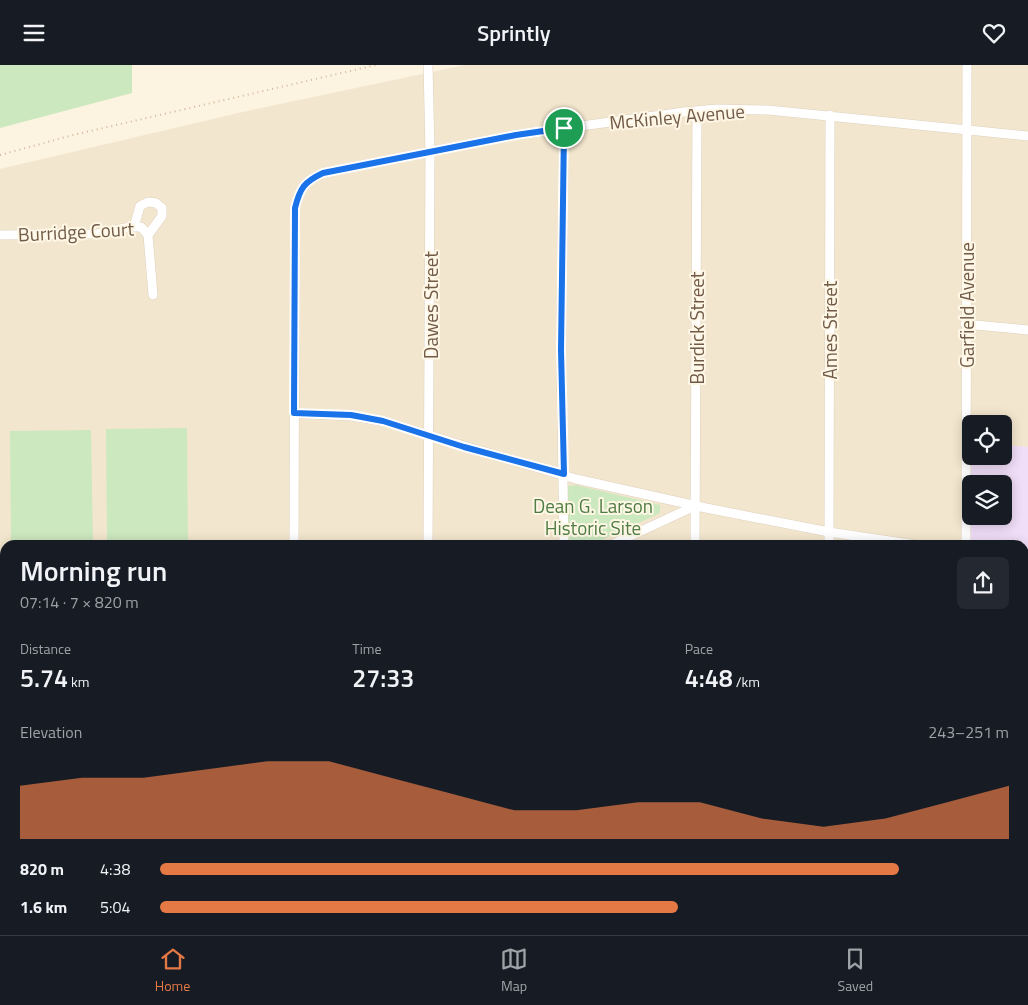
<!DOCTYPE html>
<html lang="en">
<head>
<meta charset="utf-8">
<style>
	:root { --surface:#171b24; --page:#242831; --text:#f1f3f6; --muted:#9ea1a6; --line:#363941; --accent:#e47946 }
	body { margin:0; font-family:"Titillium Web",sans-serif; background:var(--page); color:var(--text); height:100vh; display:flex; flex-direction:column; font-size:19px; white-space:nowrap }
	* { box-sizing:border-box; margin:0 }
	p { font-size:16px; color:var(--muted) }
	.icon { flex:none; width:28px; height:28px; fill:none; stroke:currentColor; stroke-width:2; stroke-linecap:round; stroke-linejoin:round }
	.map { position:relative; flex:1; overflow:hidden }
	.sheet { position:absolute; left:0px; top:475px; width:1029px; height:395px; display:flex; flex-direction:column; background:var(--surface); border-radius:15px 15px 0 0; box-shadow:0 2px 12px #0003 }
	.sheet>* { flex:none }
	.buttons { position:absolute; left:962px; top:350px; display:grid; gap:10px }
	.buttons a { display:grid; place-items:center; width:50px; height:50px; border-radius:8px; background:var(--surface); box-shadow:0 2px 12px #0003; font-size:25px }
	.pin { position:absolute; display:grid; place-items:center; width:42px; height:42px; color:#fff; margin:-21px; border:2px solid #fff; border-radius:50%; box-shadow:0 1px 5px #0007 }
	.round { display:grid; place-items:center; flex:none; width:52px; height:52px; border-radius:8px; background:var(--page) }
	.head { display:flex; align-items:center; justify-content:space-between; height:85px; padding:0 20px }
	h1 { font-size:28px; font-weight:600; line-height:38px }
	.stats { display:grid; grid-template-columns:repeat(3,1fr); gap:8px; height:85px; padding:5px 20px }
	.stats div { display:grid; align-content:center }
	.stats b { font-size:25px; font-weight:600 }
	.stats small { font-size:14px; font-weight:400 }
	.stats p { font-size:14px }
	.chart { height:140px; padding:10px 20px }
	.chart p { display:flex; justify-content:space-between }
	.chart svg { width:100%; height:90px; margin-top:5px; fill:var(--accent); opacity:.7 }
	ul { padding:0 20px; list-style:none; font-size:16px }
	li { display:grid; grid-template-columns:80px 60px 1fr; align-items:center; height:38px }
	li i { height:12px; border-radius:6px; background:var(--accent) }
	header { display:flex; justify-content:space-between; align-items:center; height:65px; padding:0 20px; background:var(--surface); font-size:22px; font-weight:600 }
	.tabs { display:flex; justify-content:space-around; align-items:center; height:70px; border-top:1px solid var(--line); background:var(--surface); font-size:14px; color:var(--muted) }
	.tabs a { display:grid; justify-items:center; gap:2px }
	.tabs .on { color:var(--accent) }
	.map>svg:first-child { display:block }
	.residential { fill:#f3e6ce }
	.education { fill:#f0ddf7; fill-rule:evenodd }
	.green { fill:#cce8bf }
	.building { fill:#f0d4b8; stroke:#e3bc99 }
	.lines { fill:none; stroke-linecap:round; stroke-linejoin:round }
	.service-casing { stroke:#dfd0bc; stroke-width:5.5 }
	.minor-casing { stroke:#dfd0bc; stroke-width:10 }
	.path { stroke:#d5b79c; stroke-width:2; stroke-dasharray:1 4; stroke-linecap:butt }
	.service { stroke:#fff; stroke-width:4.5 }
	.minor { stroke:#fff; stroke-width:9 }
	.route-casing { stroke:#fff; stroke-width:10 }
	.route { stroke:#1a73e8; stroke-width:6 }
	.labels { text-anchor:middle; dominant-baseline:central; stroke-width:4; stroke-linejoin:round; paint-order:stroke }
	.street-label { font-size:19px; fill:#715b48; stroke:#fff7e5 }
	.park-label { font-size:19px; fill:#4f7d43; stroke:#fff7e5 }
</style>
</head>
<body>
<header><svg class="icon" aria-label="menu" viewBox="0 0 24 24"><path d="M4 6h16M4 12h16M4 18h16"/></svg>Sprintly<svg class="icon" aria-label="heart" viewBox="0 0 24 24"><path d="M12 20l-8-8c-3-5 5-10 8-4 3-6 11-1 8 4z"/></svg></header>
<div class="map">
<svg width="1028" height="870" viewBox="0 0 1028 870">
	<rect width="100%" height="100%" fill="#fcf3e0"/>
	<path class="residential" d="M465,0H1028V382L1004,380V359H971V378L966,377V480H5V865H971V870H0V104L247,46Z
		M1024,491L1028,492V683L1024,682Z"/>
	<path class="education" d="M966,377L971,378V391H1004V380L1028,382V492H1024V480H966ZM971,419H1004V451H971Z"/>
	<path class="green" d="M0,0H132V28L0,63Z
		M187,363L188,480H107L106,364Z
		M91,365L93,480H11L10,366Z
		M576,420L660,440V448L602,475L594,480H568V421Z
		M0,598H5V865H290V870H0Z"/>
	<path class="building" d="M987,352L1000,353V356H1004V362V359H987Z
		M1024,695H1028V783L1024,784Z"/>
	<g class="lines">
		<defs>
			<path id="service" d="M0,542H5
				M0,565H5"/>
			<path id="minor" d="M428,0L430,87L428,480
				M134,162L140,141L148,137L156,138L162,143V151L148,170
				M0,170L97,169L130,162H141L148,170L153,230
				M965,259L1028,265
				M294,348L351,351L383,356L464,381L576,414L706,443L829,467L916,480
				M294,480L295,143C300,123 304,117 323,108L515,70L684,47L717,44L768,45L1028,71
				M564,480L561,285L564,63
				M611,480L695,441
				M695,480L697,46
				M829,480L830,50
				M966,480L967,0
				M1024,491L1028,492
				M1024,671H1028
				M0,860L5,861
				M832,865V870
				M426,870V865
				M536,870L540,865
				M684,870L686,865
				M962,870V865"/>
		</defs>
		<use href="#service" class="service-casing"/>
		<use href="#minor" class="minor-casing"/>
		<path class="path" d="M0,90L73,70L376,0"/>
		<use href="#service" class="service"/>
		<use href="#minor" class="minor"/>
	</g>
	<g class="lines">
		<defs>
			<path id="route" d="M564,63L561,285L564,409L464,382L383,356L351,350L294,348L295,143C300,123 304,117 323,108L516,70Z"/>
		</defs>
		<use href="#route" class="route-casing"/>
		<use href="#route" class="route"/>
	</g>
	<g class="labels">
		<g class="street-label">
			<text transform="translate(677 51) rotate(-5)">McKinley Avenue</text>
			<text transform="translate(76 166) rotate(-3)">Burridge Court</text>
			<text transform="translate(430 240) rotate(-90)">Dawes Street</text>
			<text transform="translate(966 240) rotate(-90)">Garfield Avenue</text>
			<text transform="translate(696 263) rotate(-90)">Burdick Street</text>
			<text transform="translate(829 265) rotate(-90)">Ames Street</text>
		</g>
		<g class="park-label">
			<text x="593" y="440">Dean G. Larson<tspan x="593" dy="22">Historic Site</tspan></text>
		</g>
	</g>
</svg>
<div class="buttons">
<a><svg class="icon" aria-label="locate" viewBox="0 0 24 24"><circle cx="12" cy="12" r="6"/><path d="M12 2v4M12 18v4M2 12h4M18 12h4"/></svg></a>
<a><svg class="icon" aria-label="layers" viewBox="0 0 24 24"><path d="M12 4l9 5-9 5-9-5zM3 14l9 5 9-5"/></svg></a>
</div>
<div class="pin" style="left:564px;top:63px;background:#1e9e55"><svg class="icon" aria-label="arrive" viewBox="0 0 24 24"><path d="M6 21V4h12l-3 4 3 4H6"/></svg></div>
<section class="sheet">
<div class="head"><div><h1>Morning run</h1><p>07:14 · 7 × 820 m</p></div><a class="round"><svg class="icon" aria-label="share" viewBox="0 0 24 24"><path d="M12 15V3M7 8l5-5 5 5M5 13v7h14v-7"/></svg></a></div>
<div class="stats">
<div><p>Distance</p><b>5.74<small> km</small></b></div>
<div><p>Time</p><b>27:33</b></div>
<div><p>Pace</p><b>4:48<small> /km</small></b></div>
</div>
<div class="chart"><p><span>Elevation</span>243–251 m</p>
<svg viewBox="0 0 160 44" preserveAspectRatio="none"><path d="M0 44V18L10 14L20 14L30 10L40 6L50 6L60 14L70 22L80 30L90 30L100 26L110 26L120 34L130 38L140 34L150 26L160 18V44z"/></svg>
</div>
<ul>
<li><b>820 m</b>4:38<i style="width:87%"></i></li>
<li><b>1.6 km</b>5:04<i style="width:61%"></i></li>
</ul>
</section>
</div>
<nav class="tabs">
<a class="on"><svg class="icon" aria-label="home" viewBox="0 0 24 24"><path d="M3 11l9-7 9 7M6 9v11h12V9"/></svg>Home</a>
<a><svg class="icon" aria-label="map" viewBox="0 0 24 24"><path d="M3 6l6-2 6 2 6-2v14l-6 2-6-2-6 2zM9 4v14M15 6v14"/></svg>Map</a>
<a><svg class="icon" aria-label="saved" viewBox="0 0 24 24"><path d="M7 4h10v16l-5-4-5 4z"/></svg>Saved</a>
</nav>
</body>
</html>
